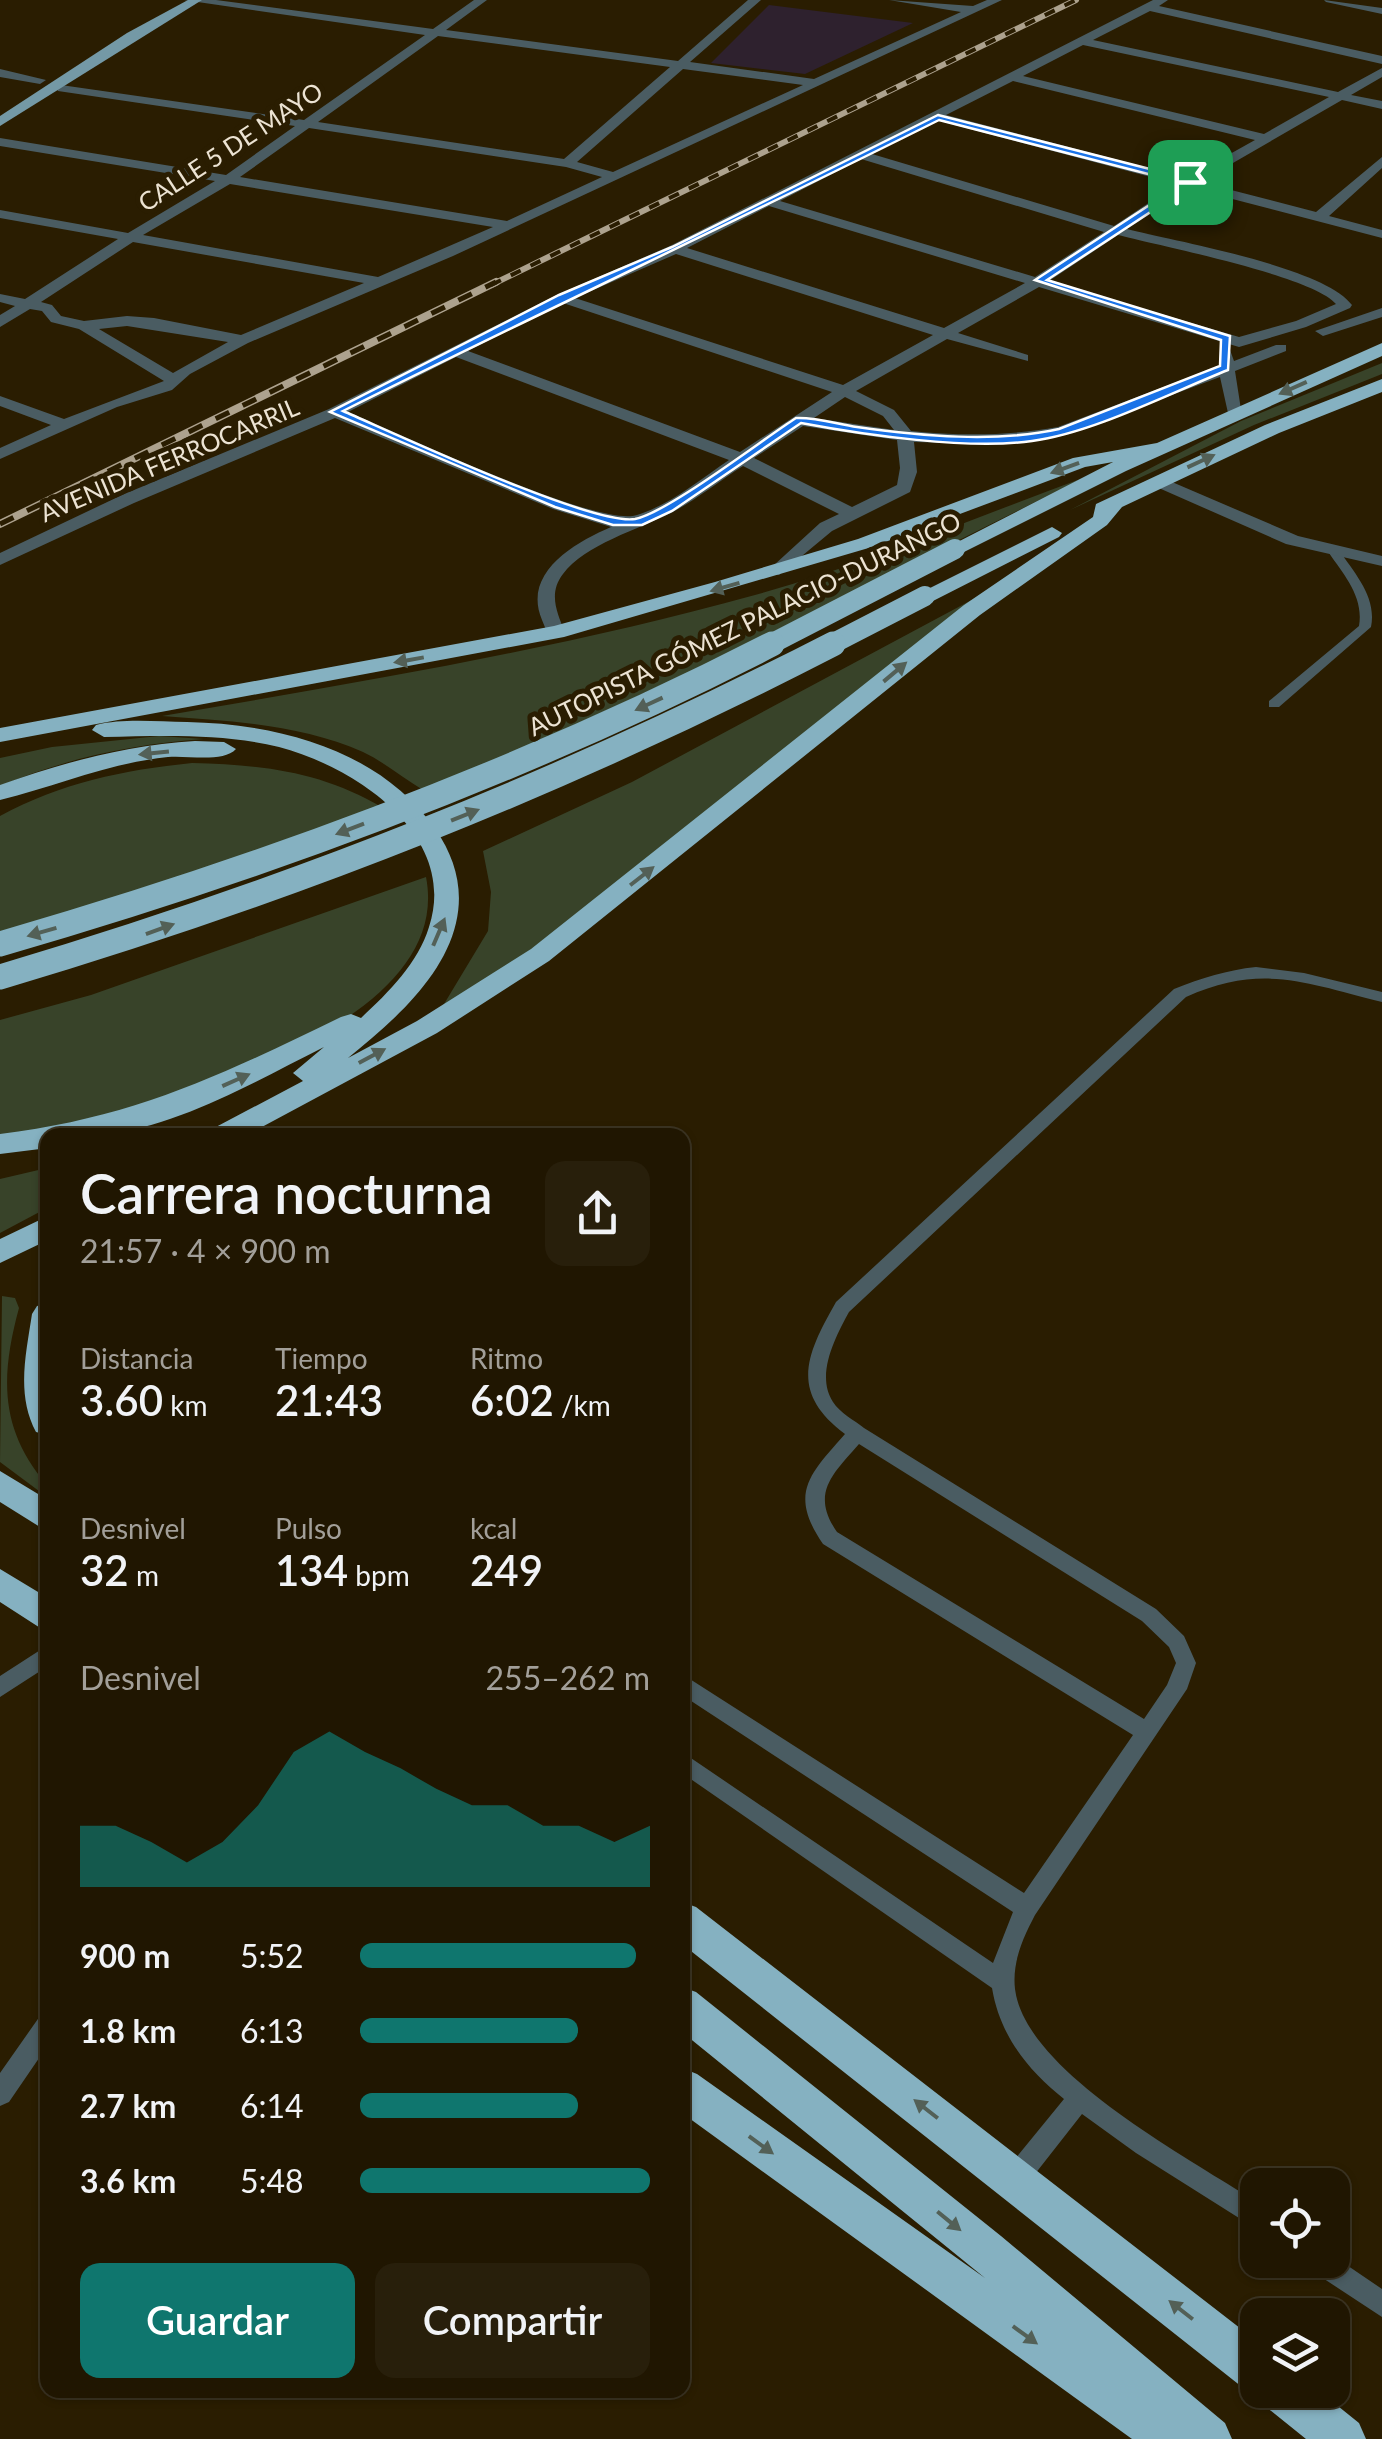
<!DOCTYPE html>
<html lang="es">
<head>
<meta charset="utf-8">
<style>
	:root { --surface:#201601; --page:#281f0b; --text:#f1f3f6; --muted:#a29f99; --line:#3d3523; --accent:#0f766e }
	body { margin:0; font-family:Lato,sans-serif; background:var(--page); color:var(--text); height:100vh; display:flex; flex-direction:column; font-size:38px; white-space:nowrap }
	* { box-sizing:border-box; margin:0 }
	p { font-size:32px; color:var(--muted) }
	.icon { flex:none; width:55px; height:55px; fill:none; stroke:currentColor; stroke-width:2; stroke-linecap:round; stroke-linejoin:round }
	.map { position:relative; flex:1; overflow:hidden }
	.details { position:absolute; left:40px; top:1128px; width:650px; height:1270px; display:flex; flex-direction:column; background:var(--surface); border-radius:20px; box-shadow:0 2px 8px #0004,0 0 0 2px var(--line) }
	.details>* { flex:none }
	.tools { position:absolute; left:1240px; top:2168px; display:grid; gap:20px }
	.tools a { display:grid; place-items:center; width:110px; height:110px; border-radius:20px; background:var(--surface); box-shadow:0 2px 8px #0004,0 0 0 2px var(--line); font-size:50px }
	.pin { position:absolute; display:grid; place-items:center; width:85px; height:85px; color:#fff; margin:-42px; border-radius:20px; box-shadow:0 5px 15px #0006 }
	.round { display:grid; place-items:center; flex:none; width:105px; height:105px; border-radius:20px; background:var(--page) }
	.headline { display:flex; align-items:center; justify-content:space-between; height:170px; padding:0 40px }
	h1 { font-size:55px; font-weight:600; line-height:75px }
	.metrics { display:grid; grid-template-columns:repeat(3,1fr); gap:15px; height:170px; padding:10px 40px }
	.metrics div { display:grid; align-content:center }
	.metrics b { font-size:42px; font-weight:600 }
	.metrics small { font-size:28px; font-weight:400 }
	.metrics p { font-size:28px }
	.chart { height:280px; padding:20px 40px }
	.chart p { display:flex; justify-content:space-between }
	.chart svg { width:100%; height:180px; margin-top:10px; fill:var(--accent); opacity:.7 }
	.primary-button { display:flex; gap:20px; margin-top:auto; padding:20px 40px }
	.primary-button a { flex:1; height:115px; border-radius:20px; background:var(--accent); color:#fff; font-size:40px; font-weight:600; line-height:115px; text-align:center }
	.primary-button a+a { background:var(--page); color:var(--text) }
	ul { padding:0 40px; list-style:none; font-size:32px }
	li { display:grid; grid-template-columns:160px 120px 1fr; align-items:center; height:75px }
	li i { height:25px; border-radius:12px; background:var(--accent) }
	.map>svg:first-child { display:block }
	.education { fill:#2e212e }
	.green { fill:#384329 }
	.lines { fill:none; stroke-linecap:round; stroke-linejoin:round }
	.lane { fill:#4a5c62; fill-rule:evenodd }
	.street { fill:#4a5c62; fill-rule:evenodd }
	.primary { fill:#7499a6; fill-rule:evenodd }
	.highway { fill:#85b1c1; fill-rule:evenodd }
	.rail-far1-casing { stroke:#ada28e; stroke-width:6 }
	.rail-casing { stroke:#ada28e; stroke-width:8 }
	.rail-far1 { stroke:#2a1d01; stroke-width:4; stroke-dasharray:11; stroke-linecap:butt }
	.rail { stroke:#2a1d01; stroke-width:5; stroke-dasharray:15; stroke-linecap:butt }
	.highway-bridge-far1 { stroke:#85b1c1; stroke-width:20 }
	.highway-bridge { stroke:#85b1c1; stroke-width:25 }
	.oneway { fill:#536057 }
	.route { fill:#1a73e8; stroke:#fff; stroke-width:2.5; fill-rule:evenodd }
	.labels { text-anchor:middle; dominant-baseline:central; stroke-width:10; stroke-linejoin:round; paint-order:stroke }
	.far-street-label { font-size:25px; fill:#ece3d3; stroke:#2a1d01 }
</style>
</head>
<body>
<div class="map">
<svg width="1382" height="2439" viewBox="0 0 1382 2439">
	<rect width="100%" height="100%" fill="#2a1d01"/>
	<path class="education" d="M769,5L913,23L805,74L711,63Z"/>
	<path class="green" d="M1382,363V374L1254,425L1070,510L1241,421Z
		M1083,478C865,587 648,698 423,790C403,778 384,762 363,752C300,724 229,721 162,716C361,682 560,649 755,595C866,564 974,518 1083,478Z
		M979,596L559,930L438,1014L488,931L491,892L483,851L632,782Z
		M159,736L204,739C133,744 67,758 0,786V758L52,747Z
		M192,763C262,765 321,771 383,808L0,938V816C61,783 123,770 192,763Z
		M426,877C458,1039 114,1117 0,1139V1020L91,995Z
		M47,1168V1208L0,1233V1179Z
		M2,1296L15,1298L19,1308C0,1378 0,1430 47,1485V1497L0,1462Z"/>
	<g class="lines">
		<path class="lane" d="M1331,550H1339C1355,574 1377,597 1371,627L1279,707H1269V701L1359,626C1364,597 1344,575 1329,553Z
			M1256,967L1304,973L1382,992V1002C1306,983 1262,963 1186,997L849,1312C836,1336 815,1375 833,1402C840,1413 854,1420 864,1428L1156,1609L1184,1636L1196,1663L1187,1689L1035,1915C1023,1938 1012,1962 1015,1989C1025,2072 1191,2159 1258,2203V2230L1136,2153L1082,2114L1024,2188L1015,2191L1006,2188L1003,2179L1006,2170L1064,2099C1028,2070 1000,2036 992,1988L682,1773V1752L993,1963L1013,1912L682,1695V1674L1024,1893L1133,1735L823,1544C788,1493 810,1474 845,1434C789,1392 806,1355 836,1302L1174,989C1202,978 1227,970 1256,967ZM859,1444L1142,1621L1169,1647L1176,1663L1167,1685L1144,1719L837,1532C810,1493 833,1474 859,1444Z
			M48,1645V1666L0,1697V1676Z
			M48,2013V2045L9,2102L0,2106V2073L40,2016Z
			M1332,2255L1382,2289V2317L1309,2269L1305,2260H1332Z"/>
		<path class="street" d="M184,0H216L433,29L474,0H487L446,30L678,61L748,0H761L690,62L814,79L961,12L889,0L973,6L987,0H1002L453,256L248,343L190,374L172,390L117,407L0,459V448L51,425L0,406V396L64,419L164,381L79,329L51,322L42,311L30,309L0,327V315L15,306L0,302V294L25,299L118,239L0,218V210L128,233L215,181L0,146V138L226,175L295,126L58,91L54,84L304,120L425,35ZM438,36L670,67L564,159L318,122ZM683,69L803,85L613,172L577,162ZM309,128L566,167L602,177L507,221L240,177ZM230,184L493,227L378,277L143,235ZM133,242L364,283L241,335L154,318L127,316L84,321L61,316L52,305L41,302ZM127,326L228,342L173,373L99,329Z
			M1153,0H1168L1159,6L1382,56V64L1150,11L1093,40L1338,92L1382,68V77L1351,95L1382,101V109L1342,100L1200,182L1316,212L1382,157V168L1329,216L1382,230V238L1190,188L1127,229C1178,242 1324,267 1352,305L1350,308L1306,327L1239,347L1039,287L958,333L1028,355V361L947,339L856,391L894,410L911,431C960,436 1009,436 1058,427L1219,366L1220,350H1230L1234,361L1276,345H1286V351L1235,371L1242,416L1228,413L1220,377L1062,436L998,444L914,442L917,472L910,492L832,531L779,575L773,574V566L820,523L839,514L743,466C719,481 696,500 671,513C639,529 584,545 563,574C548,593 557,613 565,632L556,638C546,634 546,629 542,620C522,573 574,543 611,527L553,509L335,418L134,503L0,565V553L122,495L329,409L557,295L670,246ZM1083,45L1329,97L1264,134L1023,76ZM1013,81L1255,140L1187,178L946,115ZM936,120L1177,184L1114,226L872,154ZM861,159L1104,232L1035,277L780,201ZM769,206L1025,283L944,328L687,248ZM1118,235C1160,246 1313,276 1336,304L1296,321L1239,337L1049,281ZM676,254L933,335L843,385L575,298ZM563,303L832,392L740,452L468,351ZM456,357L729,460C701,479 670,505 637,515C597,528 397,432 348,412ZM845,397L883,416L894,430L814,418ZM803,426L897,440L900,468L897,485L852,507L754,458Z
			M1324,0L1382,8V14L1326,2Z
			M0,69L46,80L40,84L0,77Z
			M1382,308V317L1323,336L1315,331Z
			M1158,476L1298,536L1382,556V566L1286,544L1152,485L1150,481Z"/>
		<path class="primary" d="M188,0H202L0,126V116L127,33Z"/>
		<path class="highway" d="M1382,343V356L1126,471L962,553L955,555L944,549L1113,462L1085,467L872,547L564,637L0,742V728L554,626L715,582L858,539L1073,458L1157,443Z
			M1382,379V392L1279,433L1122,507L1107,525L980,615L549,961L437,1033L247,1135H210L214,1128L303,1081L293,1073L324,1047C256,1081 180,1126 102,1135C84,1137 65,1135 48,1135V1148L0,1154V1134C133,1118 222,1075 341,1017L351,1014L361,1018C389,992 418,963 429,927C459,835 355,767 279,747C222,733 162,736 104,737L92,730L96,725C124,718 158,722 187,722C280,724 380,750 436,830C455,858 464,889 456,923C443,979 390,1024 348,1058L417,1021L531,949L964,605L1093,517L1096,504L1265,425Z
			M1052,527L1062,533L1059,537L933,601H917L914,596Z
			M195,741L224,742L236,749C223,763 187,755 168,757C109,763 57,786 0,800V785C64,762 128,745 195,741Z
			M48,1216V1240L0,1263V1239Z
			M48,1303V1435L36,1432C16,1394 26,1354 32,1314L37,1306Z
			M0,1471L48,1500V1532L0,1502Z
			M0,1569L48,1598V1633L0,1602Z
			M682,1902L696,1907L1258,2342V2390H1318L1359,2423L1366,2439H1306L1265,2406L1259,2393L1242,2387L682,1944Z
			M682,1987L696,1992L1001,2236L1225,2423L1232,2439H1132L682,2113V2068L697,2074L985,2278L682,2032Z"/>
		<defs>
			<path id="rail-far1" d="M491,285L1076,0"/>
			<path id="rail" d="M0,524L496,282"/>
		</defs>
		<use href="#rail-far1" class="rail-far1-casing"/>
		<use href="#rail" class="rail-casing"/>
		<use href="#rail-far1" class="rail-far1"/>
		<use href="#rail" class="rail"/>
		<path class="highway-bridge-far1" d="M767,646L955,549
			M828,646L925,596"/>
		<path class="highway-bridge" d="M0,944C267,867 525,771 772,644
			M0,977C293,890 561,784 833,644"/>
	</g>
	<defs><path id="oneway-solid" d="M-6-.8H1V-3.2L6.5 0L1 3.2V.8H-6Z" transform="scale(2.5)"/></defs>
	<g class="oneway">
		<use href="#oneway-solid" transform="translate(1293 388) rotate(156)"/>
		<use href="#oneway-solid" transform="translate(1201 461) rotate(-25)"/>
		<use href="#oneway-solid" transform="translate(1065 468) rotate(160)"/>
		<use href="#oneway-solid" transform="translate(725 587) rotate(164)"/>
		<use href="#oneway-solid" transform="translate(409 660) rotate(170)"/>
		<use href="#oneway-solid" transform="translate(895 672) rotate(-40)"/>
		<use href="#oneway-solid" transform="translate(649 704) rotate(155)"/>
		<use href="#oneway-solid" transform="translate(154 753) rotate(174)"/>
		<use href="#oneway-solid" transform="translate(465 815) rotate(-22)"/>
		<use href="#oneway-solid" transform="translate(350 829) rotate(159)"/>
		<use href="#oneway-solid" transform="translate(642 876) rotate(-38)"/>
		<use href="#oneway-solid" transform="translate(160 929) rotate(-20)"/>
		<use href="#oneway-solid" transform="translate(42 932) rotate(164)"/>
		<use href="#oneway-solid" transform="translate(439 932) rotate(-67)"/>
		<use href="#oneway-solid" transform="translate(372 1056) rotate(-28)"/>
		<use href="#oneway-solid" transform="translate(236 1080) rotate(-24)"/>
		<use href="#oneway-solid" transform="translate(926 2109) rotate(-142)"/>
		<use href="#oneway-solid" transform="translate(761 2145) rotate(36)"/>
		<use href="#oneway-solid" transform="translate(949 2221) rotate(39)"/>
		<use href="#oneway-solid" transform="translate(1181 2310) rotate(-142)"/>
		<use href="#oneway-solid" transform="translate(1025 2335) rotate(36)"/>
	</g>
	<path class="route" d="M938,115L1193,180V184L1047,280L1230,336L1228,370C1170,393 1093,433 1032,441C968,450 865,435 801,423L672,511L642,525H613L555,507L330,412L559,295L672,247ZM939,120L1183,183L1035,280L1221,340L1220,366L1059,429C996,443 921,436 857,427C837,424 816,417 796,418C763,439 667,513 635,519C592,526 394,433 343,411C541,312 741,219 939,120Z"/>
	<g class="labels">
		<g class="far-street-label">
			<text transform="translate(230 146) rotate(-33)">CALLE 5 DE MAYO</text>
			<text transform="translate(169 459) rotate(-23)">AVENIDA FERROCARRIL</text>
			<text transform="translate(744 623) rotate(-26)">AUTOPISTA GÓMEZ PALACIO-DURANGO</text>
		</g>
	</g>
</svg>
<div class="tools">
<a><svg class="icon" aria-label="locate" viewBox="0 0 24 24"><circle cx="12" cy="12" r="6"/><path d="M12 2v4M12 18v4M2 12h4M18 12h4"/></svg></a>
<a><svg class="icon" aria-label="layers" viewBox="0 0 24 24"><path d="M12 4l9 5-9 5-9-5zM3 14l9 5 9-5"/></svg></a>
</div>
<div class="pin" style="left:1190px;top:182px;background:#1e9e55"><svg class="icon" aria-label="arrive" viewBox="0 0 24 24"><path d="M6 21V4h12l-3 4 3 4H6"/></svg></div>
<section class="details">
<div class="headline"><div><h1>Carrera nocturna</h1><p>21:57 · 4 × 900 m</p></div><a class="round"><svg class="icon" aria-label="share" viewBox="0 0 24 24"><path d="M12 15V3M7 8l5-5 5 5M5 13v7h14v-7"/></svg></a></div>
<div class="metrics">
<div><p>Distancia</p><b>3.60<small> km</small></b></div>
<div><p>Tiempo</p><b>21:43</b></div>
<div><p>Ritmo</p><b>6:02<small> /km</small></b></div>
</div>
<div class="metrics">
<div><p>Desnivel</p><b>32<small> m</small></b></div>
<div><p>Pulso</p><b>134<small> bpm</small></b></div>
<div><p>kcal</p><b>249</b></div>
</div>
<div class="chart"><p><span>Desnivel</span>255–262 m</p>
<svg viewBox="0 0 160 44" preserveAspectRatio="none"><path d="M0 44V29L10 29L20 33L30 38L40 33L50 24L60 11L70 6L80 11L90 15L100 20L110 24L120 24L130 29L140 29L150 33L160 29V44z"/></svg>
</div>
<ul>
<li><b>900 m</b>5:52<i style="width:95%"></i></li>
<li><b>1.8 km</b>6:13<i style="width:75%"></i></li>
<li><b>2.7 km</b>6:14<i style="width:75%"></i></li>
<li><b>3.6 km</b>5:48<i style="width:100%"></i></li>
</ul>
<div class="primary-button"><a>Guardar</a><a>Compartir</a></div>
</section>
</div>
</body>
</html>
